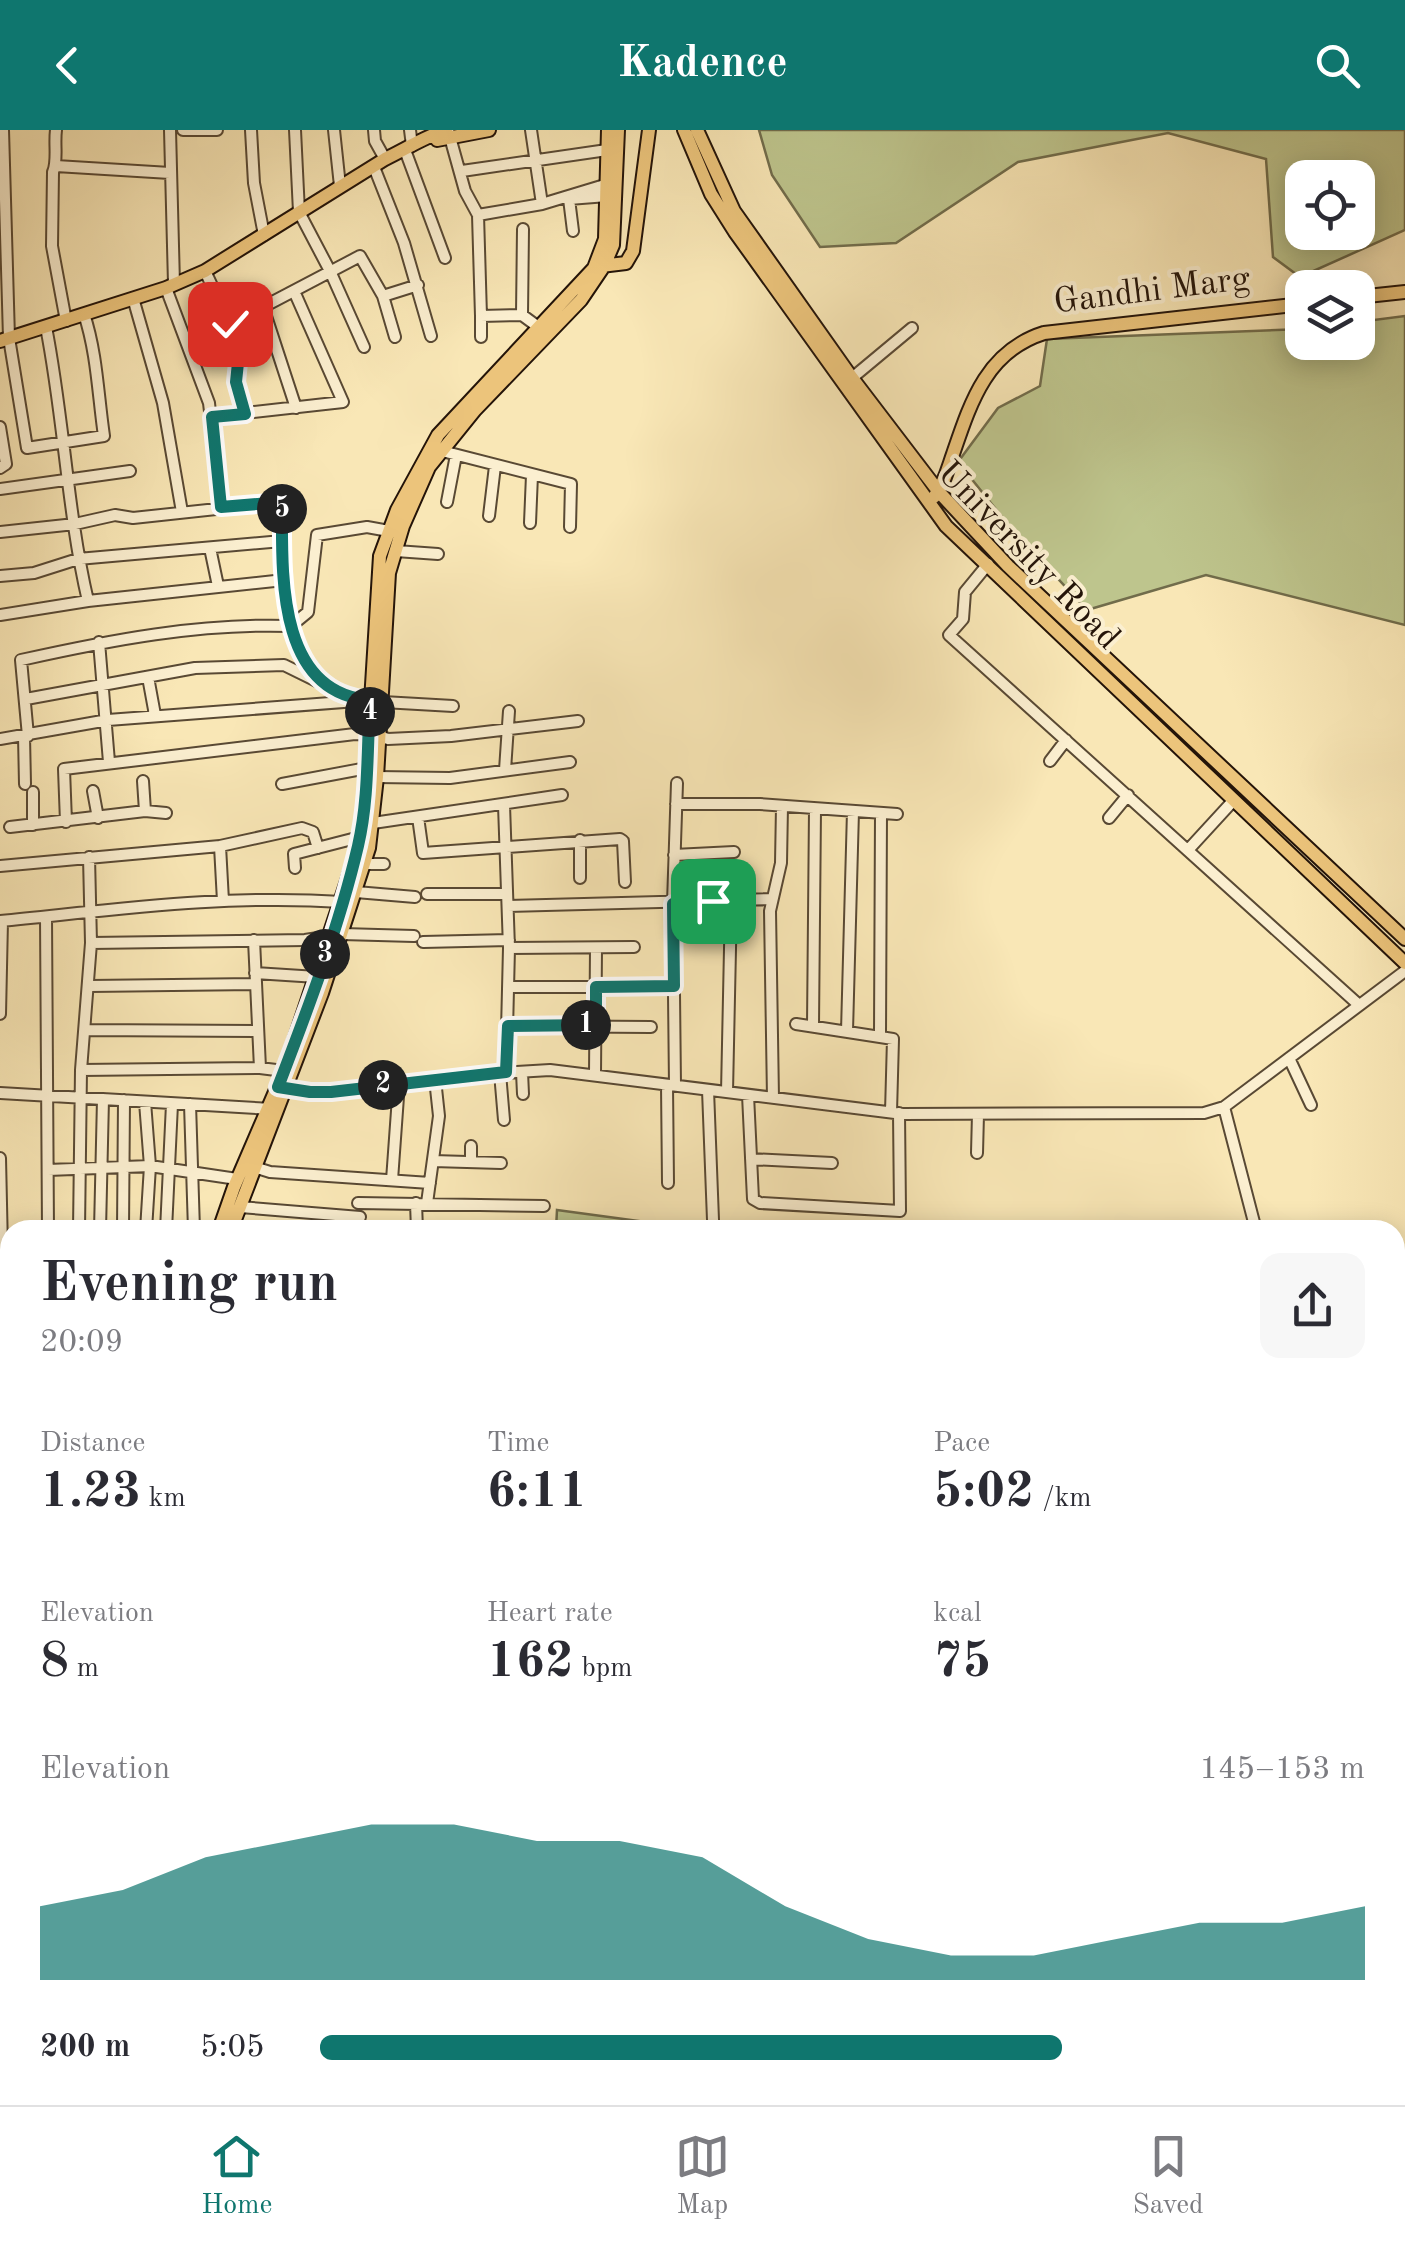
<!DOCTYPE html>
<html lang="en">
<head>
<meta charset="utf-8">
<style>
	:root { --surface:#fff; --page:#f7f7f7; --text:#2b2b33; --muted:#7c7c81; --line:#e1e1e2; --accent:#0f766e }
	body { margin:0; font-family:"Old Standard TT",serif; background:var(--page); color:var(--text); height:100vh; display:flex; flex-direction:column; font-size:38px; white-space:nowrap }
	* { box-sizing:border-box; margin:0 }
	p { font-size:32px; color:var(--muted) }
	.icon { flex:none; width:55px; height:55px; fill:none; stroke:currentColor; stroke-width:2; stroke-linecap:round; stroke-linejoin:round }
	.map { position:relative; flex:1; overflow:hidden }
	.panel { position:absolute; left:0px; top:1090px; width:1405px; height:885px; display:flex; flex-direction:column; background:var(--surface); border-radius:30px 30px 0 0; box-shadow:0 5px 25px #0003 }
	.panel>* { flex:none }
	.controls { position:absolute; left:1285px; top:30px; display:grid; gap:20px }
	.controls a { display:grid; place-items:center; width:90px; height:90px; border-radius:20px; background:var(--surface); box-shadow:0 5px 25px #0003; font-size:50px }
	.pin { position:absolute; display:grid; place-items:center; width:85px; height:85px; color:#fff; margin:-42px; border-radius:20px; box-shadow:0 5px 15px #0006 }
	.km { position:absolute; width:50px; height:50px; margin:-25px; border-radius:50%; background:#222; color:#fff; font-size:28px; line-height:50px; text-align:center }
	.round { display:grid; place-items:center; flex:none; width:105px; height:105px; border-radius:20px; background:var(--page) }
	.summary { display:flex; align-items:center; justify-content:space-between; height:170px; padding:0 40px }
	h1 { font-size:55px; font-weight:700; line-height:75px }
	.figures { display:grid; grid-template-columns:repeat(3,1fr); gap:15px; height:170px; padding:10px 40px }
	.figures div { display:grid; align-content:center }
	.figures b { font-size:50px; font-weight:700 }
	.figures small { font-size:28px; font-weight:400 }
	.figures p { font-size:28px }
	.chart { height:280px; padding:20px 40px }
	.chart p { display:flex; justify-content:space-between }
	.chart svg { width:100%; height:180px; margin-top:10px; fill:var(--accent); opacity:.7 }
	ul { padding:0 40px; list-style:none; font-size:32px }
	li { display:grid; grid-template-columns:160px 120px 1fr; align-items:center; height:75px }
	li i { height:25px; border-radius:12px; background:var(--accent) }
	header { display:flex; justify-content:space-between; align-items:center; height:130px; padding:0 40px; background:var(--accent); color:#fff; font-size:45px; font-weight:700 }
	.dock { display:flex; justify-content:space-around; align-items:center; height:140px; border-top:2px solid var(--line); background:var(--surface); font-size:28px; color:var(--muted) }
	.dock a { display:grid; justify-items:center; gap:5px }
	.dock .selected { color:var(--accent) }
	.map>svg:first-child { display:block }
	.green { fill:#bec58d; stroke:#716c4b; stroke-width:2.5; fill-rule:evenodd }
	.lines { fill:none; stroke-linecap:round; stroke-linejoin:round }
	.stream { stroke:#6f7a71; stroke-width:2.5 }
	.minor-casing { stroke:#594934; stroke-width:14 }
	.major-casing { stroke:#241409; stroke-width:16 }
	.minor { stroke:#fbefd0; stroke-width:10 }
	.major { stroke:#ecc47b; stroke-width:12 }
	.route-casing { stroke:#fff; stroke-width:20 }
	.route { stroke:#0f766e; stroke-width:12 }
	.labels { text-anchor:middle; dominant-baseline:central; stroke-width:8; stroke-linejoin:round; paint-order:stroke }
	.street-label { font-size:35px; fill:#241409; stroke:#fbefd0 }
</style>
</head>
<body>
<header><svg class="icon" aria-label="back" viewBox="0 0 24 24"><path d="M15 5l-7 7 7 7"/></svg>Kadence<svg class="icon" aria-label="search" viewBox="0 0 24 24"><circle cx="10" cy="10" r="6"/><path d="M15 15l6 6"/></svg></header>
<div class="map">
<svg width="1405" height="1975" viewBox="0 0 1405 1975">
	<rect width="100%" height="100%" fill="#f9e7b6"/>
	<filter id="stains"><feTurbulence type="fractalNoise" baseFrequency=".002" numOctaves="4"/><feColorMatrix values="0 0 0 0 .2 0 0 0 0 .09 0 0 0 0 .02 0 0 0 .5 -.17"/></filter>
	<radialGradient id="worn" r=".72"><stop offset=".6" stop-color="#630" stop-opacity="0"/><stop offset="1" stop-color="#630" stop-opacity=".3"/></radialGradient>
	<path class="green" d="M759,0H1405V100L1300,147L1273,127L1266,29L1168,3L1018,32L896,113L820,117L772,45ZM1302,48H1358V102H1302Z
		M1405,186V495L1206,445L1087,480L1011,398L958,332L998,278L1040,256L1047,209L1302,199V212H1358V192Z
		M557,1080L705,1100H556Z
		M1395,1282L1405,1291V1390L1395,1380Z
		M1405,1698V1822L1395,1826V1701Z
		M1405,1836V1975H1219L1166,1965H1395V1841Z
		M886,1965H1055L1053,1975H886Z"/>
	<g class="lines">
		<path class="stream" d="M599,1975L602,1965"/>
		<defs>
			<path id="minor" d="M3,0L9,208L27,318L104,306C98,265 97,223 84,184
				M56,0C54,14 58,31 53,42L52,116L66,191
				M170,0L174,154
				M183,0H217
				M251,0L254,53L264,105
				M295,0L299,82L330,141L364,217
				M334,0L340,56
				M374,0L375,11L385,29
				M410,0L412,16
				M448,0L465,61L478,85L542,74L608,54
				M531,0L542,74
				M405,20L445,128
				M56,36L170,43
				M374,37L404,113L431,206
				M462,41L607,20
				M478,85L481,186L522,185L537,196
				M573,101L569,69L607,66
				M205,141L230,194L239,223L236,252L245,283L212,287
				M166,158L209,273L221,377
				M383,166L418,155
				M133,168L163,273L182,382
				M522,185L523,99
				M46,197C64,288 67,381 88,471
				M481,207V186
				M852,248L912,198
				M296,278L263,177L360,126L383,166L395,207
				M245,283L343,272L294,161
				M0,297L6,334L0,338
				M442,321L571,354L570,397
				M0,359L130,341
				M447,372L456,325
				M489,386L495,336
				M530,393L532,345
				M0,402L75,394L115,385L133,388L282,372L284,450L88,471L0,485
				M210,418L218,456
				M396,421L438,424
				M988,434L965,462L963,489L949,505L1359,875
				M0,446L34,443L78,429L282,411
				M284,450L291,496
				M291,496L308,482L317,405L367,397L389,401
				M99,512L109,632
				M148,547L155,585
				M26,569L195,538L284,535L349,567
				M383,572L453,576
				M24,606L25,654
				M28,606L21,530C111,510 199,493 291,496L307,534L319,552
				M379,606L388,609L451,606L578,591
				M0,609L108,590L370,570
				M1050,631L1066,610
				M505,640L509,581
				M377,647L450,648L570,632
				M143,651L145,681
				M282,654L367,638
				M93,661L98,688
				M33,662V695
				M676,674H760L897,684
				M504,675L509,818L506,942
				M418,687L423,723L620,709L623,711L625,752
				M1109,688L1128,665
				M66,692L64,639L355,604L368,605
				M373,693L562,665
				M10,697L145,681L166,683
				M220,716L302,698L313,702L318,718
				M1188,720L1233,671
				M674,725L734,722
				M365,734H384
				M0,736L220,716L223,771
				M295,738L294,724L360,707
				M580,748V710
				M356,762L415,767
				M427,764H506
				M508,776L771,769
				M46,787L48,1100
				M0,791C114,780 227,764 342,772
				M342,804L414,806
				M254,810L260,938
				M423,812L509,810
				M91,813L305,810L331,806
				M509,818L634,817
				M255,843L317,847
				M90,856L255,854
				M508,857L674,856
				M0,884L2,791
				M796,894L893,909L891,982
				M508,896L651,897
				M813,896L815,679
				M85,900L256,901
				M847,901L853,681
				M880,905L881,683
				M1289,928L1311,975
				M81,940L260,938L284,941
				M522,942L523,964
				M500,943L504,990
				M595,945L596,818
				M667,955L668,1053
				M675,955L673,773L677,653
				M282,958L331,962L468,945L550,940L903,984L1204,983L1224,977L1405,841
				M708,960L713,1090
				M727,962L731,771
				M0,963L272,979
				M748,965L753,1069L760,1073L900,1081L899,983
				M773,968L770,781L781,733L782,676
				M145,972L150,1036L146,1100
				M190,974L194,1100
				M1224,977L1256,1100
				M471,1016V1032
				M977,1023L978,984
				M0,1028L2,1119
				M751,1029L832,1033
				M433,1031L501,1033
				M254,1037L270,1042L430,1053
				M48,1040L150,1036L237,1049
				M392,1050L399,953
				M358,1073L544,1076
				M416,1073L417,1100
				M427,1073L439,986L435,949
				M240,1077L360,1087
				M79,1100L81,940L91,813L89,727
				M100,1100L103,969
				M123,1100L124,970
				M166,1100L172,974
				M0,1177L10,1178
				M0,1333L10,1332
				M0,1388H10
				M0,1444L10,1445
				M1396,1459L1405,1474
				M0,1484H10
				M1397,1516L1405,1507
				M0,1591L10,1589
				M0,1765H10
				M7,1858L9,1884
				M0,1859L9,1855L7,1808
				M1395,1913L1405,1908
				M182,1965V1975
				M437,1965L438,1975
				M487,1965L488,1975
				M693,1965V1975
				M748,1965V1975
				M805,1965V1975
				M1395,1965L1399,1975
				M190,1975L379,1967
				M615,1975L618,1965
				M635,1975L638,1965
				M961,1975L1034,1969"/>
			<path id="major" d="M684,0L711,64L735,102L946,396L1405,833
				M697,0L734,81L852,248L939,362L1008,436L1405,809
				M437,10L489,0
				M601,136L626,133L633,121L649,0
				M1358,167L1405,162
				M0,211L166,158L205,141L385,29C406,19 424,7 446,0
				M934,367C944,355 948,338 953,324C971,271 987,221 1044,203L1302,174
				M219,1100L234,1057L284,941L359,715L365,668L380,426L397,380L438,305L594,138L605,109L608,0
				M231,1100L322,863L369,718L377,647L389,443L403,396L429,337L475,280L581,170L604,136L613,115L618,0
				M114,1965L115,1975
				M125,1965L126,1975"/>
		</defs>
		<use href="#minor" class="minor-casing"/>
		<use href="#major" class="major-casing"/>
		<use href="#minor" class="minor"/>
		<use href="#major" class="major"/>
	</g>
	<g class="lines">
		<defs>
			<path id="route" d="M230,194L239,223L236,252L245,284L212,287L221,377L282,372C282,442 276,563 370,570C367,619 369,669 358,716C339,797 308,879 278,957L310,962H331L506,942L508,896L596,895V857L674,856L673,774L713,771"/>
		</defs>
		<use href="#route" class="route-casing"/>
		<use href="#route" class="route"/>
	</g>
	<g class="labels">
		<g class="street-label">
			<text transform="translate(1152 161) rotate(-7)">Gandhi Marg</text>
			<text transform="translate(1028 426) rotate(46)">University Road</text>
		</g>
	</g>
	<rect width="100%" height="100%" filter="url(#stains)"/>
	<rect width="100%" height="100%" fill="url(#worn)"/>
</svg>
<div class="controls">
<a><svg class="icon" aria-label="locate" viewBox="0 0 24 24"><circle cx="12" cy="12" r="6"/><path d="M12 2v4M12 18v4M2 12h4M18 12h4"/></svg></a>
<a><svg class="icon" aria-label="layers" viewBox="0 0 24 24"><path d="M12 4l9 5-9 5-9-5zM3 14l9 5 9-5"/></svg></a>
</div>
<div class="pin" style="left:713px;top:771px;background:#1e9e55"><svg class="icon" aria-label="arrive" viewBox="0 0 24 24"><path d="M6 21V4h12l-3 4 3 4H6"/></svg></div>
<div class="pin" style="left:230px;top:194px;background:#d93025"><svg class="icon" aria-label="check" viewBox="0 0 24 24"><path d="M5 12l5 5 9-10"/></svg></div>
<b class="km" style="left:586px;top:895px">1</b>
<b class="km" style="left:383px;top:955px">2</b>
<b class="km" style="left:325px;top:824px">3</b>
<b class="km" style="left:370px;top:582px">4</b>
<b class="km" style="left:282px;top:379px">5</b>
<section class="panel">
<div class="summary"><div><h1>Evening run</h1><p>20:09</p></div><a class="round"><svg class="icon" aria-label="share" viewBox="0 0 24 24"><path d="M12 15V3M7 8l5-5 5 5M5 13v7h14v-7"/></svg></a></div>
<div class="figures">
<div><p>Distance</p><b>1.23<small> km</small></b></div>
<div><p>Time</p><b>6:11</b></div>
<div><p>Pace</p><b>5:02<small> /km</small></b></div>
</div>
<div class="figures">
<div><p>Elevation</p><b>8<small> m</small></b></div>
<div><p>Heart rate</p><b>162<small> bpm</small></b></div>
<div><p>kcal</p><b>75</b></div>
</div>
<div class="chart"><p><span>Elevation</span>145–153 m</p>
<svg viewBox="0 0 160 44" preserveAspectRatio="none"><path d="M0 44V26L10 22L20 14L30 10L40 6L50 6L60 10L70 10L80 14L90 26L100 34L110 38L120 38L130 34L140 30L150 30L160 26V44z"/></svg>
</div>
<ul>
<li><b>200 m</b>5:05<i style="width:71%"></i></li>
</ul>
</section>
</div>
<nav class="dock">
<a class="selected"><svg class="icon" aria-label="home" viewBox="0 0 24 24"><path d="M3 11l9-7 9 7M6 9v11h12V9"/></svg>Home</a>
<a><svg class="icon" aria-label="map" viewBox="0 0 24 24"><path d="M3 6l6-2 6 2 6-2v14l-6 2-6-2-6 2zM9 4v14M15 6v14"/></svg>Map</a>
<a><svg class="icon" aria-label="saved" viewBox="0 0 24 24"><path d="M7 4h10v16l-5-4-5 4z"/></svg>Saved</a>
</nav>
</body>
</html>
